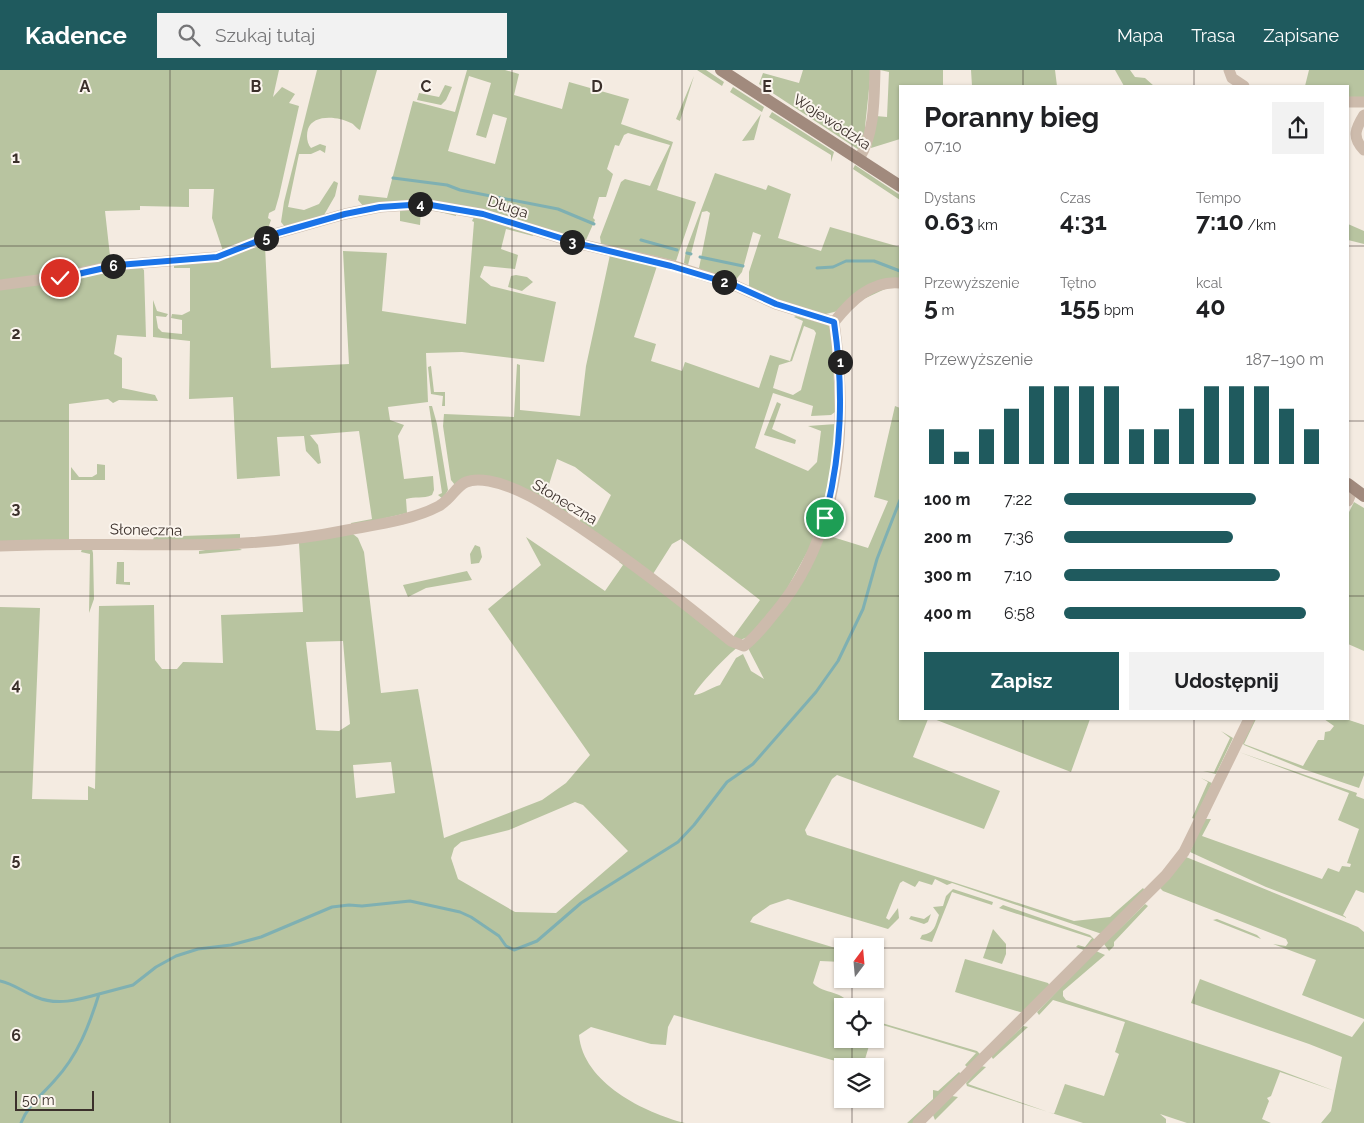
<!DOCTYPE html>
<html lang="pl">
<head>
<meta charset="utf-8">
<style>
	:root { --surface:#fff; --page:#f2f2f2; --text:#202124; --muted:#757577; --accent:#1f5a5e }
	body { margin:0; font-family:Raleway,sans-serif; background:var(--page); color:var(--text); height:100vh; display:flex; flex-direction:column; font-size:19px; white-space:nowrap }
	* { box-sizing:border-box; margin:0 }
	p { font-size:16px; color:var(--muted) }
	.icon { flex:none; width:28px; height:28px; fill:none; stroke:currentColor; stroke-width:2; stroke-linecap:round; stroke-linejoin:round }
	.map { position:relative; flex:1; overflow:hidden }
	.panel { position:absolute; left:899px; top:15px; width:450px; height:635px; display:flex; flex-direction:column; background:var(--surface); border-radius:0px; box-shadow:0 1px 4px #0004 }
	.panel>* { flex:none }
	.needle { width:32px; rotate:16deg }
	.controls { position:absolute; left:834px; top:868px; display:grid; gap:10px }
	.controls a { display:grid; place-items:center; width:50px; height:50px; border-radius:0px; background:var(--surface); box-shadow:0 1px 4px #0004; font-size:25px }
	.scale { position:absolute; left:15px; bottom:12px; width:79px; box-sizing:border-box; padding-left:5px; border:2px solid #3b302b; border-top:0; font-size:14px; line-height:18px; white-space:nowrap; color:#3b302b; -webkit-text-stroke:4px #fbf5ee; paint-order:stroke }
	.pin { position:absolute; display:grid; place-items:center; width:42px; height:42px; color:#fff; margin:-21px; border:2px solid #fff; border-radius:50%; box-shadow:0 1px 5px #0007 }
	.km { position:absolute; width:25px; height:25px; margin:-12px; border-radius:50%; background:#222; color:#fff; font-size:14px; line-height:25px; text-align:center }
	.round { display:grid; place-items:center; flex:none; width:52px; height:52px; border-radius:0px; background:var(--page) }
	.headline { display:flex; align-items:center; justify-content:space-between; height:85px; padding:0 25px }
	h1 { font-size:28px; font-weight:700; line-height:38px }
	.metrics { display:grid; grid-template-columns:repeat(3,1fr); gap:8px; height:85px; padding:5px 25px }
	.metrics div { display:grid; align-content:center }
	.metrics b { font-size:25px; font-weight:700 }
	.metrics small { font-size:14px; font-weight:400 }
	.metrics p { font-size:14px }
	.chart { height:140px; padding:10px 25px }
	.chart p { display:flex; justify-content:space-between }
	.chart svg { width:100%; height:90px; margin-top:5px; stroke:var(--accent); stroke-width:6 }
	.cta { display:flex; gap:10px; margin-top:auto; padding:10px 25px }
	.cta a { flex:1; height:58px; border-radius:0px; background:var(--accent); color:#fff; font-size:20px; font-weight:700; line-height:58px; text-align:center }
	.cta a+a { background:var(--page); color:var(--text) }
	ul { padding:0 25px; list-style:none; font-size:16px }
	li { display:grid; grid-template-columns:80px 60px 1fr; align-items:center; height:38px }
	li i { height:12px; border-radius:6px; background:var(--accent) }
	header { display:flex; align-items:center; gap:30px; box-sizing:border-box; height:70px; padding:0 25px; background:var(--accent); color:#fff }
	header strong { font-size:24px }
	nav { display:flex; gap:28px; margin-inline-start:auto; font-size:18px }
	.search { width:350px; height:45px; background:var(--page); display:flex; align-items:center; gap:12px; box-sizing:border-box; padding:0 18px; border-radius:0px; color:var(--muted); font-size:19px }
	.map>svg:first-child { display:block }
	.green { fill:#b8c4a0; fill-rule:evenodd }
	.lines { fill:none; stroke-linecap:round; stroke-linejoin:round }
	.stream { stroke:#7fb0b2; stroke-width:3 }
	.street { stroke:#cdbbac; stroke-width:11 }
	.secondary { stroke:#a18a7d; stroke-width:12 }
	.route-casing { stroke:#fff; stroke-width:10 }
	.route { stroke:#1a73e8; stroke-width:6 }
	.grid { fill:none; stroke:#3b302b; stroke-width:1; stroke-opacity:0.55 }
	.labels { text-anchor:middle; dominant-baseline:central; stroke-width:4; stroke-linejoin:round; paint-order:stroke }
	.street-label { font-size:15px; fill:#3b302b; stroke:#fbf5ee }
	.grid-label { font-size:16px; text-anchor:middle; font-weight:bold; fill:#3b302b; stroke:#fbf5ee; stroke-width:4; stroke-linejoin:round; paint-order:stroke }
</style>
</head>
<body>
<header>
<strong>Kadence</strong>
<div class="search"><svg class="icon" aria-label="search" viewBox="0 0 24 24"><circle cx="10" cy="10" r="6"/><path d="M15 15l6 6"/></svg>Szukaj tutaj</div>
<nav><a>Mapa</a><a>Trasa</a><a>Zapisane</a></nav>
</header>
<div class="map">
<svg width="1364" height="1053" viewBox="0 0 1364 1053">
	<rect width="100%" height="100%" fill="#f4ebe1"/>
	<path class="green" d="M0,0H279L273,27L282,17L295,24L289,33L299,36L279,126L275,140L269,143L268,148L271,150L266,164L223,181L212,148L214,119H189V137L140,136V140L105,141L110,186L107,191L79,200L141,197L144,200L146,267L117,265L114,284L122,288V318L155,325L158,331L119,330L113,333L108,329L69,334V470L0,472Z
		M317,0H377L360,60C356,58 354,54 351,53C338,46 313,44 308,59C306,66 307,73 311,78L320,74L326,76L325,83L320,80L311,84H299L288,137L304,140L319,134L334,111L338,113L335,126L324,145L285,157L281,152L284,132Z
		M467,0H505L519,4L514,25L562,39L569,12L629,29L621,54L673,72L657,120L696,132L676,191L601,174L600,167L621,112L625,109L650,116L670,75L628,63L624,65L619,76L615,75L607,99L613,104L606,127H599L593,148L595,150L586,170L483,142L364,137L358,130L359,125L387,128L413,31L455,42ZM469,6L491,13L476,65L486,68L493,44L507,48L495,94L448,81Z
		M697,0H706L724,12L722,16Z
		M803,0H871L865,57L867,61L859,80L759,14L763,3L799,13Z
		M880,0H943V16H900V69L871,78L876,46L887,47L889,2Z
		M971,0H1055L1057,16H972Z
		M1115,0H1130L1135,7L1145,8L1154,16H1124Z
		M1309,0H1364V29H1348V16H1305Z
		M694,6L680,51L676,49Z
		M445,15L452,17L446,30L441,35L417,30L419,23L439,27Z
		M733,17L764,37L762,42L730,22Z
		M772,42L834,82L831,92V85L769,47Z
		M761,44L754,70L742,71Z
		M855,95L900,125V130L853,99Z
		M715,103L766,120L768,115L791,124L778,168L821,181L830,157L900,177V212L838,241L822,245L776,231L749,216V202L761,165L753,162L742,202L734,212L703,202L699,198L710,143L707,141L702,142L688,195L684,193L686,180Z
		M400,137L456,141V146L436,141L421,140L420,155L400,151Z
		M475,145L532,163L533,166L506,159L501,179L518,185L515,199L484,196L480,207L491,216L556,232L544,292L462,282L426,283L428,332L388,337L390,350L404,355L398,366L404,409L433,406L434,420L432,425C423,429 415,426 406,429L407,443L352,456L351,453L372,449L359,361L310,365L318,375L321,393L318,394L306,381L304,366L277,367L280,406L237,409L233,327L189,329L190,271L153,267V230L157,241L168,244L166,247L156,246L158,258L162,262L182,264V250L171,248L172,244L182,245L190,241V198H174V194L263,173L265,176L271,298L349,294L343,181L387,183L382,241L466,254L474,152L472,151Z
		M1348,154L1364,161V174L1348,170Z
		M610,185L657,196L634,267L656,274L651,291L682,301L685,292L759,318L770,285L790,291L803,251L794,247L796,246L832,256L835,342L831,345L811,346L813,336L773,323L755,378L808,401L817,392L821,361L808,356L836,354L833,392L816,466L782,528L748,567L740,570L733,567L760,530L681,469L672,474L653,504L579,452L582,447L596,455L611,425L575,397L557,389L546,424L570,440L566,445L511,415H455L451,410L443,356L444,344L514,347L517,294L520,295V340L580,346L586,296ZM804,256L814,260L816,263L801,320L793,325L773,318L779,295L792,291Z
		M516,205L527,207L533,212L522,221L508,217L511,206Z
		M431,296L434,322H445V336H442L443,326L431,324L428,297Z
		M777,332L781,334L772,359L796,370L795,374L764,365Z
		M429,336H432L437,354L448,420L443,429L438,425L442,423Z
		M895,336L900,338V649H928L913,687L1000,721L984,759L837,705L832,709L805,760L807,765L1074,851L1110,847L1143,818L1145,821L1102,864L952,813L947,815L935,809L932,815L919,811L915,817L903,811L900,813L886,848L889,850L898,838L899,848L888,859L788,829L770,835L753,847L750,852L842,880V892L820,891L813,913C822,924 847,921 849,936H842V969H871L863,996H853L674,945L668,957L666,975L651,974L591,957L579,965C583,1013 645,1043 685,1053H0V537L40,538L32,729L88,730V716L95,719L99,536L154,535L155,590L162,599H177L183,592L223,593L221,545L303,542L299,473L353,464L358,468L364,482L381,623L418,619L444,768L542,730L566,713L590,685L488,539L541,495L526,467L605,521L623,495L619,492L621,489L737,578C730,582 695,619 694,625C703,624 710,618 720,615L736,588L743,584L751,601L764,609L748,578L823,464L868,478L888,431L874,427ZM343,571L350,654L339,661L316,660L306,572ZM391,692L395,723L356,728L353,695ZM575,732L583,735L628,781L556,843L515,842L458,809L451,788L454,778L461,772L509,760Z
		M97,394L105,395V410H71V397L79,407H92L97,404Z
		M1354,432L1364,438V581L1348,574V444Z
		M240,464V469L255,471L153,470L154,467Z
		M475,475L480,477L482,487L479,493L471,494L470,484Z
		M219,478H238L242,480L199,484V481Z
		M82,479H92L93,483L94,529L89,543L90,484L81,482Z
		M117,492H124V512H130V515L116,514Z
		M467,501L472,510L426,518L408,527L403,515Z
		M934,649H1090L1071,702Z
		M1252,649H1256L1244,674L1303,696L1318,670H1324L1325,662L1330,661L1334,656L1324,649H1346L1364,655V705L1359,718L1303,699L1244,675L1242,672Z
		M1221,661L1233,668L1216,704L1203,701L1214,702L1230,668Z
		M1239,682L1357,723L1356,726L1364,729V823L1356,820L1343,845L1347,848L1266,817L1190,782L1203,749H1211L1202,766L1322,809L1328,798L1339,802L1342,796L1350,797L1351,794L1347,793L1359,759L1338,750L1349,723Z
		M1201,708L1212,713L1195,749L1192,748L1208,712Z
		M1186,787L1358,857L1364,862V949L1302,925L1316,890L1273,874L1286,876L1288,873L1286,869L1163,821L1160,818Z
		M953,819L993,832L992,835L952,822L932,872L920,869L922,865C935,863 935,856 939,845L933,837L943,836L946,826Z
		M1145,834L1148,836L1114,872V876L1109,881L1104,874Z
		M1003,835L1090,865L1096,871L1086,881L1076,877L1078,875L1085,877L1092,868L999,838Z
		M931,844L928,852L924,854L909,849L911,846L924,849Z
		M1217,849L1257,865L1261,869L1213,850Z
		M993,859L1006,874V884L1002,894L983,888Z
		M1096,881L1105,885L1063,921V926L1066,930L1279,1000L1335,1021L1342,987L1309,974L1191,933L1200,909L1352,967L1364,951V1053H1321L1331,1041L1335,1021L1280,1002L1271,1026L1267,1028L1269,1031L1262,1049L1271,1053H1187L1160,1044L1166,1049V1053H1083L967,1016L966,1013L981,996L986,997L968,1014L1054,1044L1065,1014L1104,1026L1119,984L1115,982L1125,952L1053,930L1039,945L1037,942Z
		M965,889L1048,913L1050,916L1023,943L955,922Z
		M875,951L977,981L982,986L968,998L965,995L976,983L876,953L875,956Z
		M1023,956L1028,957L993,989L991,986Z
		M959,1002L961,1004L913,1053H907L933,1029V1020L938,1021Z
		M952,1026L958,1027L935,1050L933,1045Z"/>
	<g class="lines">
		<path class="stream" d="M393,108L447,115L460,120L558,139L594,154
			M641,170L677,180
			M687,183L691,184
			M700,187L743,196
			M817,198L833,197L846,191H874L900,201
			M0,911C14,914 23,922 36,927C57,936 78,930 99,924
			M21,1053C28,1035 42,1025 55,1010C78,985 89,956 99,924L133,915L156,897L176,886L198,879L231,875L261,867L332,837L349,835L362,836L410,831L460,842L471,847L499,866L506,876L514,880L537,871L581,833L678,772L694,755L727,712L753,694L816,622L838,591L863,539L877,489L900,430"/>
		<path class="street" d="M1229,0L1232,8L1244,16
			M1348,32H1364
			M1364,45C1356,58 1351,67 1364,80
			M859,89C875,63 874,29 875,0
			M0,215L60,207L118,195L217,187L278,163L345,144L380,137L425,134L483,144L580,174L671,195L734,215L776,234L834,252
			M834,252C850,232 871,210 900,213
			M1348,431L1353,418
			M0,476C115,470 229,484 342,461C373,455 411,451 439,436C459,424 456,405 489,411C522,417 553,440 581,458C633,493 682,531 731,571L744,576C755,568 764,556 773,545C842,465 848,353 834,252
			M918,1053L1166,805L1184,782L1249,649"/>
		<path class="secondary" d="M721,0L900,116
			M1348,414L1364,426"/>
	</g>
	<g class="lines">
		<defs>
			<path id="route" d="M60,208L118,195L217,187L278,163L345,144L380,137L425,134L483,144L580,174L671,196L734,215L776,234L834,252C844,321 842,381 825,448"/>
		</defs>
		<use href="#route" class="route-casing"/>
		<use href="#route" class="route"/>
	</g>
	<path class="grid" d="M170,0V1053M341,0V1053M512,0V1053M682,0V1053M852,0V876M1023,0V16M1194,0V16M0,176H900M1348,176H1364M0,351H900M1348,351H1364M0,526H900M1348,526H1364M1023,649V1053M1194,649V1053M0,702H1364M0,878H842M875,878H1364M852,909V936M852,969V996M852,1029V1053"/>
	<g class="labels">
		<g class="street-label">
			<text transform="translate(832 52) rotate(33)">Wojewódzka</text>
			<text transform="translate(508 137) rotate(18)">Długa</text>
			<text transform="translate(565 432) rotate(31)">Słoneczna</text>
			<text transform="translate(146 460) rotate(1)">Słoneczna</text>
		</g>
	</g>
	<g class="grid-label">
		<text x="85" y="22">A</text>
		<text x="256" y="22">B</text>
		<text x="426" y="22">C</text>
		<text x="597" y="22">D</text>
		<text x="767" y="22">E</text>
		<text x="16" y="93">1</text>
		<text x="16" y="269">2</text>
		<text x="16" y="444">3</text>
		<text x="16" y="620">4</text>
		<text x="16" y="795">5</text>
		<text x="16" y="971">6</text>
	</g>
</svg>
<div class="controls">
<a><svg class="needle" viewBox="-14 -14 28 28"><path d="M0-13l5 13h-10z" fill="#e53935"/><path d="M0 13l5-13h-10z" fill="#757577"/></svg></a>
<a><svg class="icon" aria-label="locate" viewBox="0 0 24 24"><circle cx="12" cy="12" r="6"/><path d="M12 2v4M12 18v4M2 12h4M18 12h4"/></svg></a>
<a><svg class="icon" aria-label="layers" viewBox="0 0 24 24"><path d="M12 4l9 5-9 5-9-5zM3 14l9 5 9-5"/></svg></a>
</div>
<div class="scale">50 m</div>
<div class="pin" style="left:825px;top:448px;background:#1e9e55"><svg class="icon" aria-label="arrive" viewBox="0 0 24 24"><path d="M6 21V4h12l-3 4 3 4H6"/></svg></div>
<div class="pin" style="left:60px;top:208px;background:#d93025"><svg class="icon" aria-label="check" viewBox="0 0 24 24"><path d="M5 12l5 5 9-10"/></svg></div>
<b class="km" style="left:840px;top:292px">1</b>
<b class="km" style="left:724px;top:212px">2</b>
<b class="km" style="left:572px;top:172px">3</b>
<b class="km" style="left:420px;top:134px">4</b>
<b class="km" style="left:266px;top:168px">5</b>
<b class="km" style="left:113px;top:196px">6</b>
<section class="panel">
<div class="headline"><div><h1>Poranny bieg</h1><p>07:10</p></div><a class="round"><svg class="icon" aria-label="share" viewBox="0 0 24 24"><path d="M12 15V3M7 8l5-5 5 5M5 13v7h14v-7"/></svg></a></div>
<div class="metrics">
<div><p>Dystans</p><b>0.63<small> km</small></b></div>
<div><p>Czas</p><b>4:31</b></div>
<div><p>Tempo</p><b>7:10<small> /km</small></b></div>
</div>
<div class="metrics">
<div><p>Przewyższenie</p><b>5<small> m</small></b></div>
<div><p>Tętno</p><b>155<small> bpm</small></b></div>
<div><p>kcal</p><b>40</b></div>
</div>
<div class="chart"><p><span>Przewyższenie</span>187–190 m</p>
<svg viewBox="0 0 160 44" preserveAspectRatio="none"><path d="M5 44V27M15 44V38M25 44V27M35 44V17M45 44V6M55 44V6M65 44V6M75 44V6M85 44V27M95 44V27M105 44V17M115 44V6M125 44V6M135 44V6M145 44V17M155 44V27"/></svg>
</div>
<ul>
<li><b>100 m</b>7:22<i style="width:74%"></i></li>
<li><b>200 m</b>7:36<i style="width:65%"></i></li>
<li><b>300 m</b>7:10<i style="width:83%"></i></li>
<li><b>400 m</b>6:58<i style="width:93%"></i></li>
</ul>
<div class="cta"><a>Zapisz</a><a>Udostępnij</a></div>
</section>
</div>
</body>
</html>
